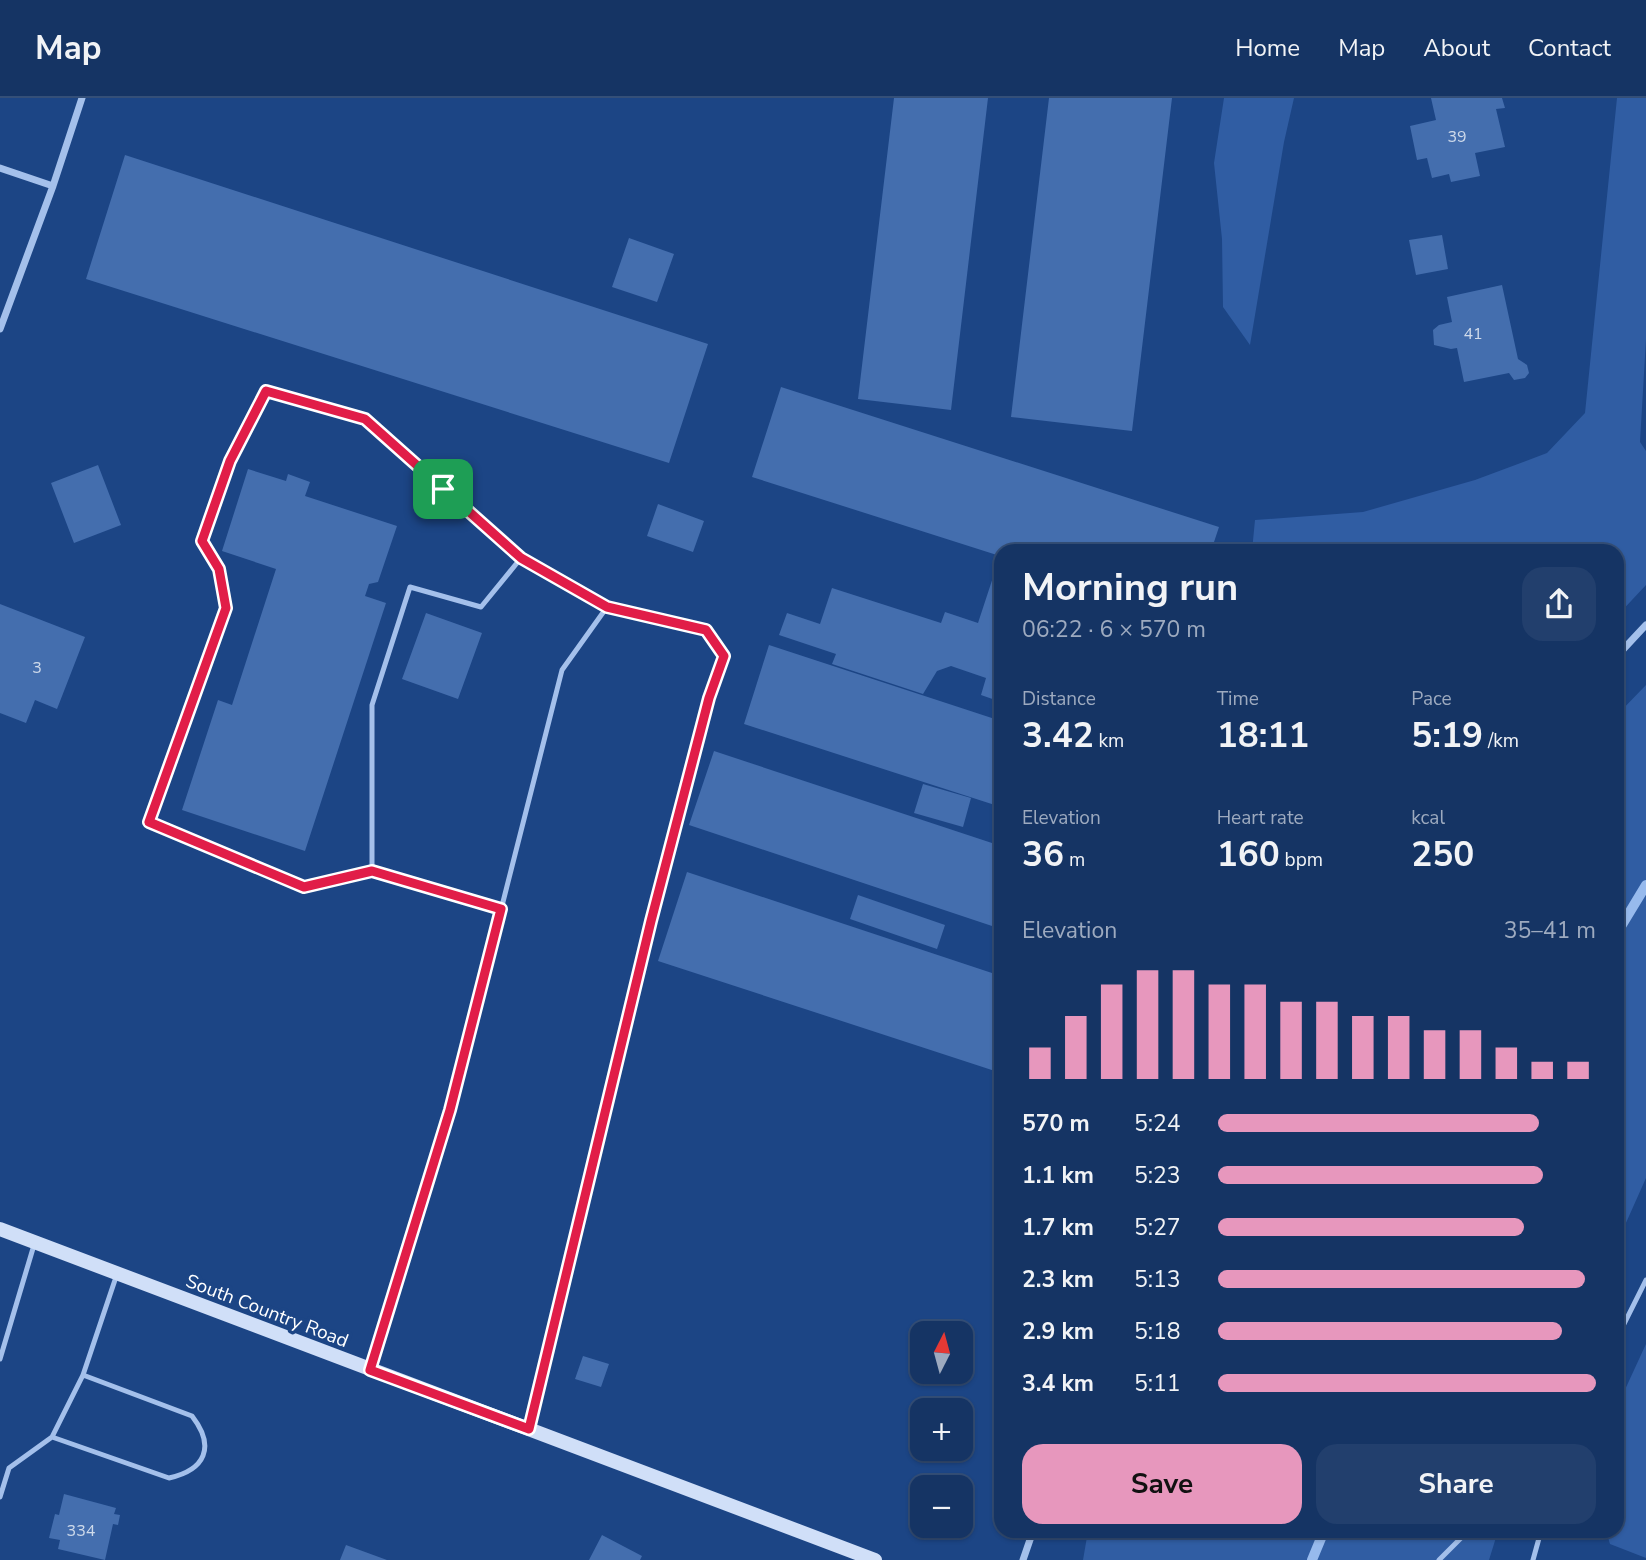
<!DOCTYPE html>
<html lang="en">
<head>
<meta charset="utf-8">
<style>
	:root { --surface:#153464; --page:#223f6d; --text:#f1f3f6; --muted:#9daabf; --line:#344f78; --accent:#e797bd }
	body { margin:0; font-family:"Nunito Sans",sans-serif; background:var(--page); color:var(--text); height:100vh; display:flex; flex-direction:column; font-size:26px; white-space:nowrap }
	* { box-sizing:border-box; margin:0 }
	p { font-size:23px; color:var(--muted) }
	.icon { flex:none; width:38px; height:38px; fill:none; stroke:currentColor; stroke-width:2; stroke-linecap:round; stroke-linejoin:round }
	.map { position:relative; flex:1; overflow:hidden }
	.sheet { position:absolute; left:994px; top:446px; width:630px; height:994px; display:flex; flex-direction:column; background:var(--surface); border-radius:21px; box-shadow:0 2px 5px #0004,0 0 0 2px var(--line) }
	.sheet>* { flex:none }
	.needle { width:46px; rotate:6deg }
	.controls { position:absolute; left:910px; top:1223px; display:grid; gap:14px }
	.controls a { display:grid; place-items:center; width:63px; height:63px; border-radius:14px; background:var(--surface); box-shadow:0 2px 5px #0004,0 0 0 2px var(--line); font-size:35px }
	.pin { position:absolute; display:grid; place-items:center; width:60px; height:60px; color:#fff; margin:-30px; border-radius:14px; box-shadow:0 4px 10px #0006 }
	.round { display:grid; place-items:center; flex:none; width:74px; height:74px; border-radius:21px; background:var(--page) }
	.summary { display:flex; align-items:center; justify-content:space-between; height:119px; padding:0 28px }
	h1 { font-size:38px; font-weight:700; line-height:52px }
	.figures { display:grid; grid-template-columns:repeat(3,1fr); gap:10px; height:119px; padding:7px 28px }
	.figures div { display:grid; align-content:center }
	.figures b { font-size:35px; font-weight:700 }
	.figures small { font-size:19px; font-weight:400 }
	.figures p { font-size:19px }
	.chart { height:196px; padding:14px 28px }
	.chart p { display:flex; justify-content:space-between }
	.chart svg { width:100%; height:126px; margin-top:7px; stroke:var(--accent); stroke-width:6 }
	.action { display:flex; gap:14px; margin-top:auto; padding:14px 28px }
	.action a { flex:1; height:80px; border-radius:21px; background:var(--accent); color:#111; font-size:28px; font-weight:700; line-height:80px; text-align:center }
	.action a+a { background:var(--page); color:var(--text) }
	ul { padding:0 28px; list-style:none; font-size:23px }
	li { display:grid; grid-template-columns:112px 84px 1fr; align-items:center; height:52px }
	li i { height:18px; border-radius:9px; background:var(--accent) }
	header { display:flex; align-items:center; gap:42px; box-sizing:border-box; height:98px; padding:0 35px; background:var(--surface); border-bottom:2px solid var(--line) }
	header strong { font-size:33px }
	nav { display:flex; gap:38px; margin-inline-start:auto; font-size:24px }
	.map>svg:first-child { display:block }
	.green { fill:#305da3 }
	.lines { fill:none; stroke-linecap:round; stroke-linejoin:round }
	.stream { stroke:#97baed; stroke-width:10 }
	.building { fill:#446eae }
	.lane { stroke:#a4c0eb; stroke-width:5 }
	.street { stroke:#a4c0eb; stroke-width:7 }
	.secondary { stroke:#d0dff8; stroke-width:14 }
	.route-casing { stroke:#fff; stroke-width:14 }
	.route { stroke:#e11d48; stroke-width:9 }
	.labels { text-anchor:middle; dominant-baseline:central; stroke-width:7; stroke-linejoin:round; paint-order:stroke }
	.number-label { font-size:16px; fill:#d0dbeb }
	.street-label { font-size:19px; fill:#fff; stroke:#1c4585 }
</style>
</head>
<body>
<header>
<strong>Map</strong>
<nav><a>Home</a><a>Map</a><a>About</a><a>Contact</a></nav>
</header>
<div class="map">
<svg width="1646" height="1462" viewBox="0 0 1646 1462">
	<rect width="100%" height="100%" fill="#1c4585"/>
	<path class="green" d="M1224,0H1294L1284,44L1250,247L1223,209L1222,141L1214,65Z
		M1617,0H1646V241L1640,344L1646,353V487L1617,518V453H1252L1255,422L1363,414L1475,382L1547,355L1585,315Z
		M1646,587V1080L1617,1145V617Z
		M1646,1246V1460L1610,1446L1606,1433H1617V1309Z
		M1088,1433H1498L1489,1462H1083Z"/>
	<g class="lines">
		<path class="stream" d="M1617,835L1646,787
			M1312,1462L1324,1433"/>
	</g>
	<path class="building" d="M894,0H988L951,312L858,301Z
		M1049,0H1172L1132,333L1011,319Z
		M1431,0H1502L1505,10L1496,11L1505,49L1475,55L1480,78L1451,84L1449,76L1432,80L1427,60L1417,62L1410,28L1436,22Z
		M125,57L708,246L669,365L86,181Z
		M1442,137L1448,171L1416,177L1409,142Z
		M629,140L674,156L657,204L612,189Z
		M1502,187L1518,261L1527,267L1529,275L1525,280L1514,282L1509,275L1464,284L1457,250L1451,251L1434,247L1433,232L1439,227L1452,224L1447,199Z
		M781,289L1219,429L1211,453H1001V604L981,597L986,580L951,568L937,573L923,596L832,566L836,556L779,537L787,515L820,526L832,490L941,525L945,514L978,525L1000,458L752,379Z
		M98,367L121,427L74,445L51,385Z
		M248,371L286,383L288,376L310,384L305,398L397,428L378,484L369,486L365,498L386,505L305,753L182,712L218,602L232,607L276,471L222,453Z
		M658,406L704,423L693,454L647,438Z
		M0,506L85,539L57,611L35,602L26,625L0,615Z
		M426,515L482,535L458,601L402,581Z
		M769,547L1001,623V709L744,626Z
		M714,653L1001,748V831L689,727Z
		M923,686L971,700L963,729L914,715Z
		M687,774L1001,878V975L658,863Z
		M858,797L945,827L937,851L850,821Z
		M583,1258L609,1266L601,1289L575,1281Z
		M64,1396L116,1410L114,1416L120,1417L118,1427L113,1426L105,1462L58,1451L60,1442L49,1440L55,1416L59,1417Z
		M602,1437L642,1458L640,1462H589Z
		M346,1447L387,1462H340Z"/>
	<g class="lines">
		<path class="lane" d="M372,773V607L410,489L481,509L521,460
			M501,811L372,773L304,789L149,724L226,510L219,471L202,443L230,364L266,293L365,322L521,460L607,509
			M1617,1240L1646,1182
			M0,1261L34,1147
			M371,1271L450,1012L562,572L607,509L706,532L724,558L709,600L651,823L529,1331
			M52,1339L169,1380C205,1372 216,1349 192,1318L83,1277
			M0,1399L9,1370L52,1339L83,1277L117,1176
			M1439,1462L1468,1433
			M1533,1462L1541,1433"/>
		<path class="street" d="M0,70L53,88
			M0,231L53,88L82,0
			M1617,558L1646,527
			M1023,1462L1033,1433"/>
		<path class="secondary" d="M0,1131L875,1462"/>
	</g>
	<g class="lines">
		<defs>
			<path id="route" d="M266,293L365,321L521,460L607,509L706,532L724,558L709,600L651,823L529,1331L370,1272L450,1012L501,811L372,773L304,789L149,724L226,510L219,471L202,443L230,363Z"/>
		</defs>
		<use href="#route" class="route-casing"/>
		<use href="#route" class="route"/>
	</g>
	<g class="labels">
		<g class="number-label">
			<text x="1457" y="39">39</text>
			<text x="1473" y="236">41</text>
			<text x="37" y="570">3</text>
			<text x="81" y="1433">334</text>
		</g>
		<g class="street-label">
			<text transform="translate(267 1213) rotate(21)">South Country Road</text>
		</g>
	</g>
</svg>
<div class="controls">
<a><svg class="needle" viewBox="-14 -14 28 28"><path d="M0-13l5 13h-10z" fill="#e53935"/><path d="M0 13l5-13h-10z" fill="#9daabf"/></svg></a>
<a>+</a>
<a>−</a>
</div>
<div class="pin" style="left:443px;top:391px;background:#1e9e55"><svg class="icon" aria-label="arrive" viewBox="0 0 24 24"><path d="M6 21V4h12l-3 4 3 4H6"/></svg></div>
<section class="sheet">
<div class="summary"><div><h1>Morning run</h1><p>06:22 · 6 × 570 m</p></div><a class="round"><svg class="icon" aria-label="share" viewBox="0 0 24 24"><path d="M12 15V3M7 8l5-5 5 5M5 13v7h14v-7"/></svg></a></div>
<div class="figures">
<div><p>Distance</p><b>3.42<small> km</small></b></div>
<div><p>Time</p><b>18:11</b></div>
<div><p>Pace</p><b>5:19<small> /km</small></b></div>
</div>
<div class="figures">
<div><p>Elevation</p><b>36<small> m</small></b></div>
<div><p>Heart rate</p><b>160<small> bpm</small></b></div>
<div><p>kcal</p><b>250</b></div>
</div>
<div class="chart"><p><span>Elevation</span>35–41 m</p>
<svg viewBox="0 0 160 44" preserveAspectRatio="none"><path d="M5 44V33M15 44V22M25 44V11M35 44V6M45 44V6M55 44V11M65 44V11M75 44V17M85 44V17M95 44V22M105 44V22M115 44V27M125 44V27M135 44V33M145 44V38M155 44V38"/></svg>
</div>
<ul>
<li><b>570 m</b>5:24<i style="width:85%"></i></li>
<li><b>1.1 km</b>5:23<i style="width:86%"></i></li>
<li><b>1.7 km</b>5:27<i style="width:81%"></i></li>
<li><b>2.3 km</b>5:13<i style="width:97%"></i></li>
<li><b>2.9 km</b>5:18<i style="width:91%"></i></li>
<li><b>3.4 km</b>5:11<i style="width:100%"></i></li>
</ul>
<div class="action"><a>Save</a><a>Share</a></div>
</section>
</div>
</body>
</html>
